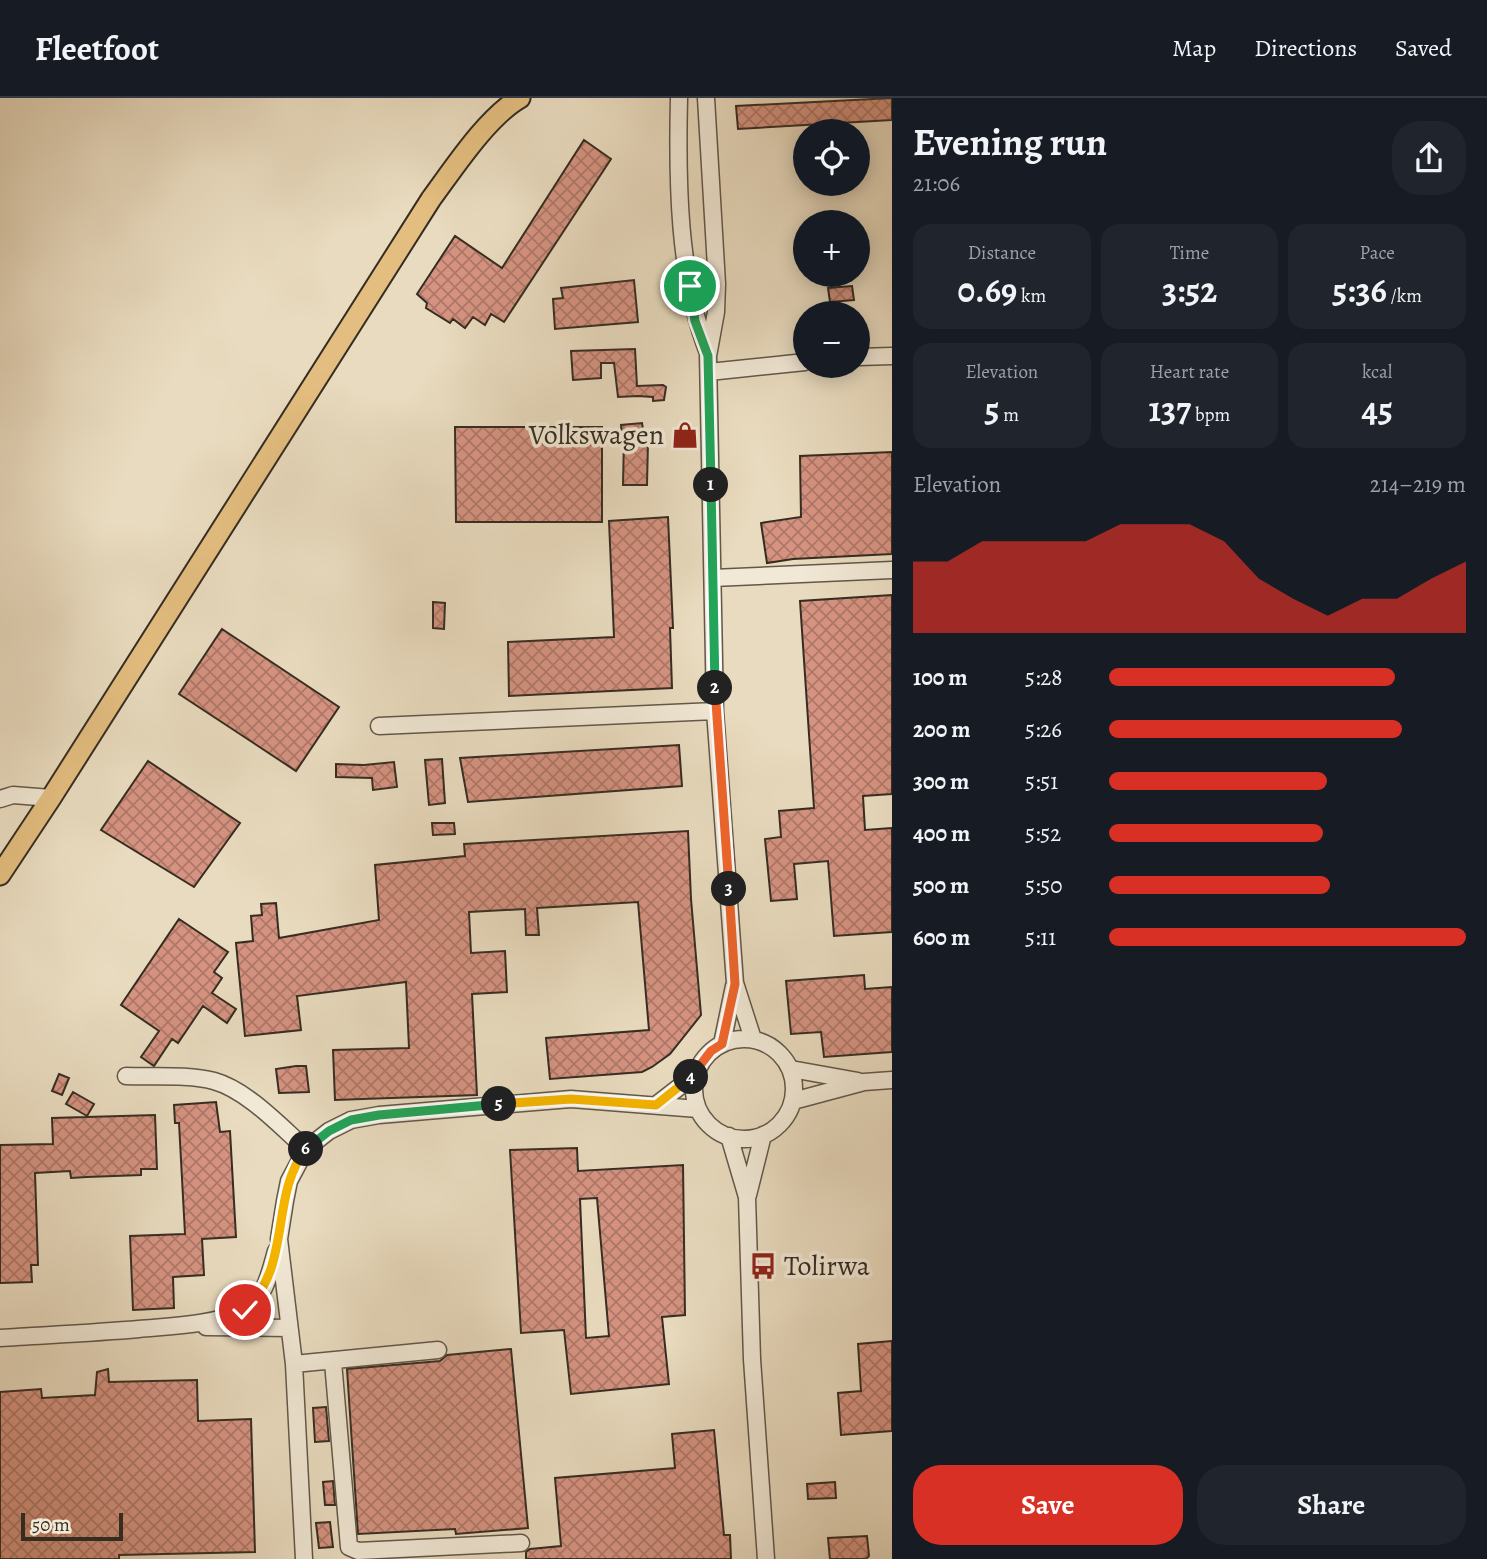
<!DOCTYPE html>
<html lang="en">
<head>
<meta charset="utf-8">
<style>
	:root { --surface:#171b24; --page:#20242c; --text:#f1f3f6; --muted:#9ea1a6; --line:#363941; --accent:#d93025 }
	body { margin:0; font-family:Alegreya,serif; background:var(--page); color:var(--text); height:100vh; display:flex; flex-direction:column; font-size:26px; white-space:nowrap }
	* { box-sizing:border-box; margin:0 }
	p { font-size:23px; color:var(--muted) }
	.icon { flex:none; width:38px; height:38px; fill:none; stroke:currentColor; stroke-width:2; stroke-linecap:round; stroke-linejoin:round }
	.map { position:relative; flex:1; overflow:hidden }
	.side { display:flex; flex-direction:column; background:var(--surface); width:595px }
	.side>* { flex:none }
	.buttons { position:absolute; left:793px; top:21px; display:grid; gap:14px }
	.buttons a { display:grid; place-items:center; width:77px; height:77px; border-radius:50%; background:var(--surface); box-shadow:0 4px 18px #0003; font-size:35px }
	.scale { position:absolute; left:21px; bottom:18px; width:102px; box-sizing:border-box; padding-left:7px; border:4px solid #352d22; border-top:0; font-size:19px; line-height:24px; white-space:nowrap; color:#352d22; -webkit-text-stroke:5px #f1e8d5; paint-order:stroke }
	.pin { position:absolute; display:grid; place-items:center; width:60px; height:60px; color:#fff; margin:-30px; border:4px solid #fff; border-radius:50%; box-shadow:0 2px 7px #0007 }
	.km { position:absolute; width:35px; height:35px; margin:-18px; border-radius:50%; background:#222; color:#fff; font-size:19px; line-height:35px; text-align:center }
	.round { display:grid; place-items:center; flex:none; width:74px; height:74px; border-radius:28px; background:var(--page) }
	.headline { display:flex; align-items:center; justify-content:space-between; height:119px; padding:0 21px }
	h1 { font-size:38px; font-weight:700; line-height:52px }
	.metrics { display:grid; grid-template-columns:repeat(3,1fr); gap:10px; height:119px; padding:7px 21px }
	.metrics div { display:grid; align-content:center; border-radius:18px; background:var(--page); text-align:center }
	.metrics b { font-size:35px; font-weight:700 }
	.metrics small { font-size:19px; font-weight:400 }
	.metrics p { font-size:19px }
	.chart { height:196px; padding:14px 21px }
	.chart p { display:flex; justify-content:space-between }
	.chart svg { width:100%; height:126px; margin-top:7px; fill:var(--accent); opacity:.7 }
	.action { display:flex; gap:14px; margin-top:auto; padding:14px 21px }
	.action a { flex:1; height:80px; border-radius:28px; background:var(--accent); color:#fff; font-size:28px; font-weight:700; line-height:80px; text-align:center }
	.action a+a { background:var(--page); color:var(--text) }
	ul { padding:0 21px; list-style:none; font-size:23px }
	li { display:grid; grid-template-columns:112px 84px 1fr; align-items:center; height:52px }
	li i { height:18px; border-radius:9px; background:var(--accent) }
	header { display:flex; align-items:center; gap:42px; box-sizing:border-box; height:98px; padding:0 35px; background:var(--surface); border-bottom:2px solid var(--line) }
	header strong { font-size:33px }
	nav { display:flex; gap:38px; margin-inline-start:auto; font-size:24px }
	main { display:flex; flex:1; min-height:0 }
	.map>svg:first-child { display:block }
	.building { fill:url(#building-cross-hatch); stroke:#352d22; stroke-width:2; fill-rule:evenodd }
	.lines { fill:none; stroke-linecap:round; stroke-linejoin:round }
	.minor-casing { stroke:#625849; stroke-width:19 }
	.major-casing { stroke:#352d22; stroke-width:23 }
	.minor { stroke:#f1e8d5; stroke-width:16 }
	.major { stroke:#e4be80; stroke-width:19 }
	.split-1-casing { stroke:#fff; stroke-width:14 }
	.split-2-casing { stroke:#fff; stroke-width:14 }
	.split-3-casing { stroke:#fff; stroke-width:14 }
	.split-4-casing { stroke:#fff; stroke-width:14 }
	.split-5-casing { stroke:#fff; stroke-width:14 }
	.split-6-casing { stroke:#fff; stroke-width:14 }
	.split-7-casing { stroke:#fff; stroke-width:14 }
	.split-1 { stroke:#22a559; stroke-width:9 }
	.split-2 { stroke:#22a559; stroke-width:9 }
	.split-3 { stroke:#f0652b; stroke-width:9 }
	.split-4 { stroke:#f0652b; stroke-width:9 }
	.split-5 { stroke:#f5b400; stroke-width:9 }
	.split-6 { stroke:#22a559; stroke-width:9 }
	.split-7 { stroke:#f5b400; stroke-width:9 }
	.labels { text-anchor:middle; dominant-baseline:central; stroke-width:7; stroke-linejoin:round; paint-order:stroke }
	.poi-label { font-size:28px; fill:#352d22; stroke:#f1e8d5; text-anchor:end }
</style>
</head>
<body>
<header>
<strong>Fleetfoot</strong>
<nav><a>Map</a><a>Directions</a><a>Saved</a></nav>
</header>
<main>
<div class="map">
<svg width="892" height="1461" viewBox="0 0 892 1461">
	<defs>
		<pattern id="building-cross-hatch" width="8" height="8" patternUnits="userSpaceOnUse" patternTransform="scale(1.75)"><rect width="8" height="8" fill="#d69381"/><path d="M0 0l8 8M0 8l8-8" fill="none" stroke="#ae7869"/></pattern>
	</defs>
	<rect width="100%" height="100%" fill="#e9dbbf"/>
	<filter id="stains"><feTurbulence type="fractalNoise" baseFrequency=".00286" numOctaves="4"/><feColorMatrix values="0 0 0 0 .2 0 0 0 0 .09 0 0 0 0 .02 0 0 0 .5 -.17"/></filter>
	<radialGradient id="worn" r=".72"><stop offset=".6" stop-color="#630" stop-opacity="0"/><stop offset="1" stop-color="#630" stop-opacity=".3"/></radialGradient>
	<path class="building" d="M892,0V22L738,31L736,8Z
		M584,42L611,61L504,224L491,216L485,227L473,219L465,230L453,221L450,225L426,210L427,205L417,196L455,138L502,170Z
		M634,182L638,224L555,231L553,201L563,200L561,190Z
		M852,188L854,202L830,204L828,190Z
		M635,251L637,288L663,287L666,289L664,302L653,303V299L638,298L618,299L614,265H601V280L573,282L571,253Z
		M642,325L645,344H648L647,387H623L624,340H622L621,327Z
		M455,329H602V424H456Z
		M892,354V456L793,461L767,465L761,425L801,419L800,358Z
		M668,419L673,530H670L672,590L509,598L508,544L614,539L609,423Z
		M892,497V696L863,698L865,732L892,730V834L834,838L828,763L794,766L797,801L771,803L765,741L781,739L779,713L814,710L800,503Z
		M433,504L445,505L444,531L433,530Z
		M222,531L339,609L296,673L179,596Z
		M679,647L682,688L468,704L460,660Z
		M442,661L445,705L429,707L425,662Z
		M148,663L240,725L194,789L101,732Z
		M394,664L397,689L373,692L372,680L336,679V666L364,667Z
		M432,725H454L455,736L433,737Z
		M688,733L691,801L701,917L670,956L652,969L642,974L550,981L546,940L649,932L638,804L537,810L539,837H526L525,811L469,814L471,855L505,853L507,894L472,896L477,997L335,1002L333,952L409,950L406,884L297,898L301,932L245,938L236,845L253,843L251,818L262,817L261,806L276,805L279,840L379,822L375,767L465,758L464,746Z
		M179,821L228,854L214,874L222,880L212,895L236,911L227,925L203,908L178,945L172,941L154,968L141,959L159,933L121,907Z
		M864,877L865,891L892,889V954L824,959L821,934L791,936L786,883Z
		M296,968H306L309,994L279,995L276,971Z
		M59,976L69,980L62,997L52,993Z
		M73,994L94,1006L87,1018L66,1006Z
		M216,1004L220,1034L230,1033L236,1139L202,1141L204,1177L173,1179L174,1210L133,1212L130,1138L185,1136L179,1025H175L174,1007Z
		M155,1017L157,1071H141V1077L87,1079L71,1080L70,1073L35,1075L38,1167H31L32,1184L0,1185V1047L53,1046L52,1020Z
		M577,1050L578,1073L683,1067L685,1217L662,1219L669,1286L571,1296L564,1232L521,1235L510,1052ZM597,1100L609,1238L586,1240L580,1101Z
		M892,1243V1333L841,1337L838,1295L861,1293L858,1246Z
		M511,1251L528,1430L456,1436L455,1431L358,1436L347,1271L440,1263L447,1257Z
		M108,1271L109,1284L197,1282L198,1323L251,1321L255,1454L119,1457V1461H0V1294L41,1291L42,1300L95,1297L97,1274Z
		M326,1309L329,1343L315,1344L313,1310Z
		M714,1332L724,1437H730L731,1461H526V1454L530,1451L561,1448L555,1380L675,1370L672,1336Z
		M333,1383L335,1407H325L323,1384Z
		M835,1384L836,1400L808,1401L807,1386Z
		M330,1424L333,1449L319,1450L316,1425Z
		M867,1438L869,1458L866,1461H830L828,1440Z"/>
	<g class="lines">
		<defs>
			<path id="minor" d="M679,0C677,82 678,178 708,255
				M706,0L717,186L716,214L708,258L715,613L735,885L753,941
				M858,259L892,258
				M709,274L805,264
				M713,480L892,472
				M379,628L715,613
				M0,701L13,697L51,700
				M694 991a50 50 0 1 1 100 0a50 50 0 1 1-100 0Z
				M722,946L734,888
				M791,971L858,983
				M126,978C153,979 189,976 214,983C247,992 281,1029 306,1051
				M793,1003L864,984L892,982
				M656,1007L696,976
				M729,1038L747,1099L752,1261L766,1461
				M748,1097L763,1037
				M206,1229L289,1230
				M0,1240C46,1237 93,1235 139,1231C171,1228 215,1227 244,1212C265,1201 270,1174 276,1153
				M333,1264L349,1449L358,1453L521,1445
				M294,1266L438,1252
				M304,1461L294,1266L279,1141L285,1103L289,1083L306,1051L329,1033L351,1022L379,1017L571,1001L698,1011"/>
			<path id="major" d="M0,777L51,700L431,101C454,70 487,19 520,0"/>
		</defs>
		<use href="#minor" class="minor-casing"/>
		<use href="#major" class="major-casing"/>
		<use href="#minor" class="minor"/>
		<use href="#major" class="major"/>
	</g>
	<g class="lines">
		<defs>
			<path id="split-1" d="M690,188L695,223L708,258L711,387"/>
			<path id="split-2" d="M711,387L715,590"/>
			<path id="split-3" d="M715,590L729,791"/>
			<path id="split-4" d="M691,979L711,953L722,946L735,886L729,791"/>
			<path id="split-5" d="M499,1006L571,1001L656,1007L691,979"/>
			<path id="split-6" d="M306,1051L329,1033L351,1022L379,1017L499,1006"/>
			<path id="split-7" d="M245,1212C293,1167 269,1098 306,1051"/>
		</defs>
		<use href="#split-1" class="split-1-casing"/>
		<use href="#split-2" class="split-2-casing"/>
		<use href="#split-3" class="split-3-casing"/>
		<use href="#split-4" class="split-4-casing"/>
		<use href="#split-5" class="split-5-casing"/>
		<use href="#split-6" class="split-6-casing"/>
		<use href="#split-7" class="split-7-casing"/>
		<use href="#split-1" class="split-1"/>
		<use href="#split-2" class="split-2"/>
		<use href="#split-3" class="split-3"/>
		<use href="#split-4" class="split-4"/>
		<use href="#split-5" class="split-5"/>
		<use href="#split-6" class="split-6"/>
		<use href="#split-7" class="split-7"/>
	</g>
	<defs>
		<symbol id="shop-bare" viewBox="-9 -9 18 18"><path d="M-5-2.5h2.3a2.7 3.5 0 0 1 5.4 0H5L5.5 6h-11ZM-1.5-2.5h3a1.5 2.3 0 0 0-3 0Z" fill="#8f2418" stroke="#f1e8d5" stroke-width="2.5" paint-order="stroke"/></symbol>
		<symbol id="bus-bare" viewBox="-9 -9 18 18"><path d="M-5-6H5V4H4V6H2V4H-2V6H-4V4H-5ZM-3.5-4V0h7V-4ZM-3.5 1.2v1.5H-2V1.2ZM2 1.2v1.5H3.5V1.2Z" fill="#8f2418" stroke="#f1e8d5" stroke-width="2.5" paint-order="stroke"/></symbol>
	</defs>
	<g fill-rule="evenodd">
		<use href="#shop-bare" x="666" y="318" width="38" height="38"/>
		<use href="#bus-bare" x="744" y="1149" width="38" height="38"/>
	</g>
	<g class="labels">
		<g class="poi-label">
			<text x="664" y="337">Volkswagen</text>
			<text x="784" y="1168" text-anchor="start">Tolirwa</text>
		</g>
	</g>
	<rect width="100%" height="100%" filter="url(#stains)"/>
	<rect width="100%" height="100%" fill="url(#worn)"/>
</svg>
<div class="buttons">
<a><svg class="icon" aria-label="locate" viewBox="0 0 24 24"><circle cx="12" cy="12" r="6"/><path d="M12 2v4M12 18v4M2 12h4M18 12h4"/></svg></a>
<a>+</a>
<a>−</a>
</div>
<div class="scale">50 m</div>
<div class="pin" style="left:690px;top:188px;background:#1e9e55"><svg class="icon" aria-label="arrive" viewBox="0 0 24 24"><path d="M6 21V4h12l-3 4 3 4H6"/></svg></div>
<div class="pin" style="left:245px;top:1212px;background:#d93025"><svg class="icon" aria-label="check" viewBox="0 0 24 24"><path d="M5 12l5 5 9-10"/></svg></div>
<b class="km" style="left:711px;top:387px">1</b>
<b class="km" style="left:715px;top:590px">2</b>
<b class="km" style="left:729px;top:791px">3</b>
<b class="km" style="left:691px;top:979px">4</b>
<b class="km" style="left:499px;top:1006px">5</b>
<b class="km" style="left:306px;top:1051px">6</b>
</div>
<section class="side">
<div class="headline"><div><h1>Evening run</h1><p>21:06</p></div><a class="round"><svg class="icon" aria-label="share" viewBox="0 0 24 24"><path d="M12 15V3M7 8l5-5 5 5M5 13v7h14v-7"/></svg></a></div>
<div class="metrics">
<div><p>Distance</p><b>0.69<small> km</small></b></div>
<div><p>Time</p><b>3:52</b></div>
<div><p>Pace</p><b>5:36<small> /km</small></b></div>
</div>
<div class="metrics">
<div><p>Elevation</p><b>5<small> m</small></b></div>
<div><p>Heart rate</p><b>137<small> bpm</small></b></div>
<div><p>kcal</p><b>45</b></div>
</div>
<div class="chart"><p><span>Elevation</span>214–219 m</p>
<svg viewBox="0 0 160 44" preserveAspectRatio="none"><path d="M0 44V19L10 19L20 12L30 12L40 12L50 12L60 6L70 6L80 6L90 12L100 25L110 32L120 38L130 32L140 32L150 25L160 19V44z"/></svg>
</div>
<ul>
<li><b>100 m</b>5:28<i style="width:80%"></i></li>
<li><b>200 m</b>5:26<i style="width:82%"></i></li>
<li><b>300 m</b>5:51<i style="width:61%"></i></li>
<li><b>400 m</b>5:52<i style="width:60%"></i></li>
<li><b>500 m</b>5:50<i style="width:62%"></i></li>
<li><b>600 m</b>5:11<i style="width:100%"></i></li>
</ul>
<div class="action"><a>Save</a><a>Share</a></div>
</section>
</main>
</body>
</html>
